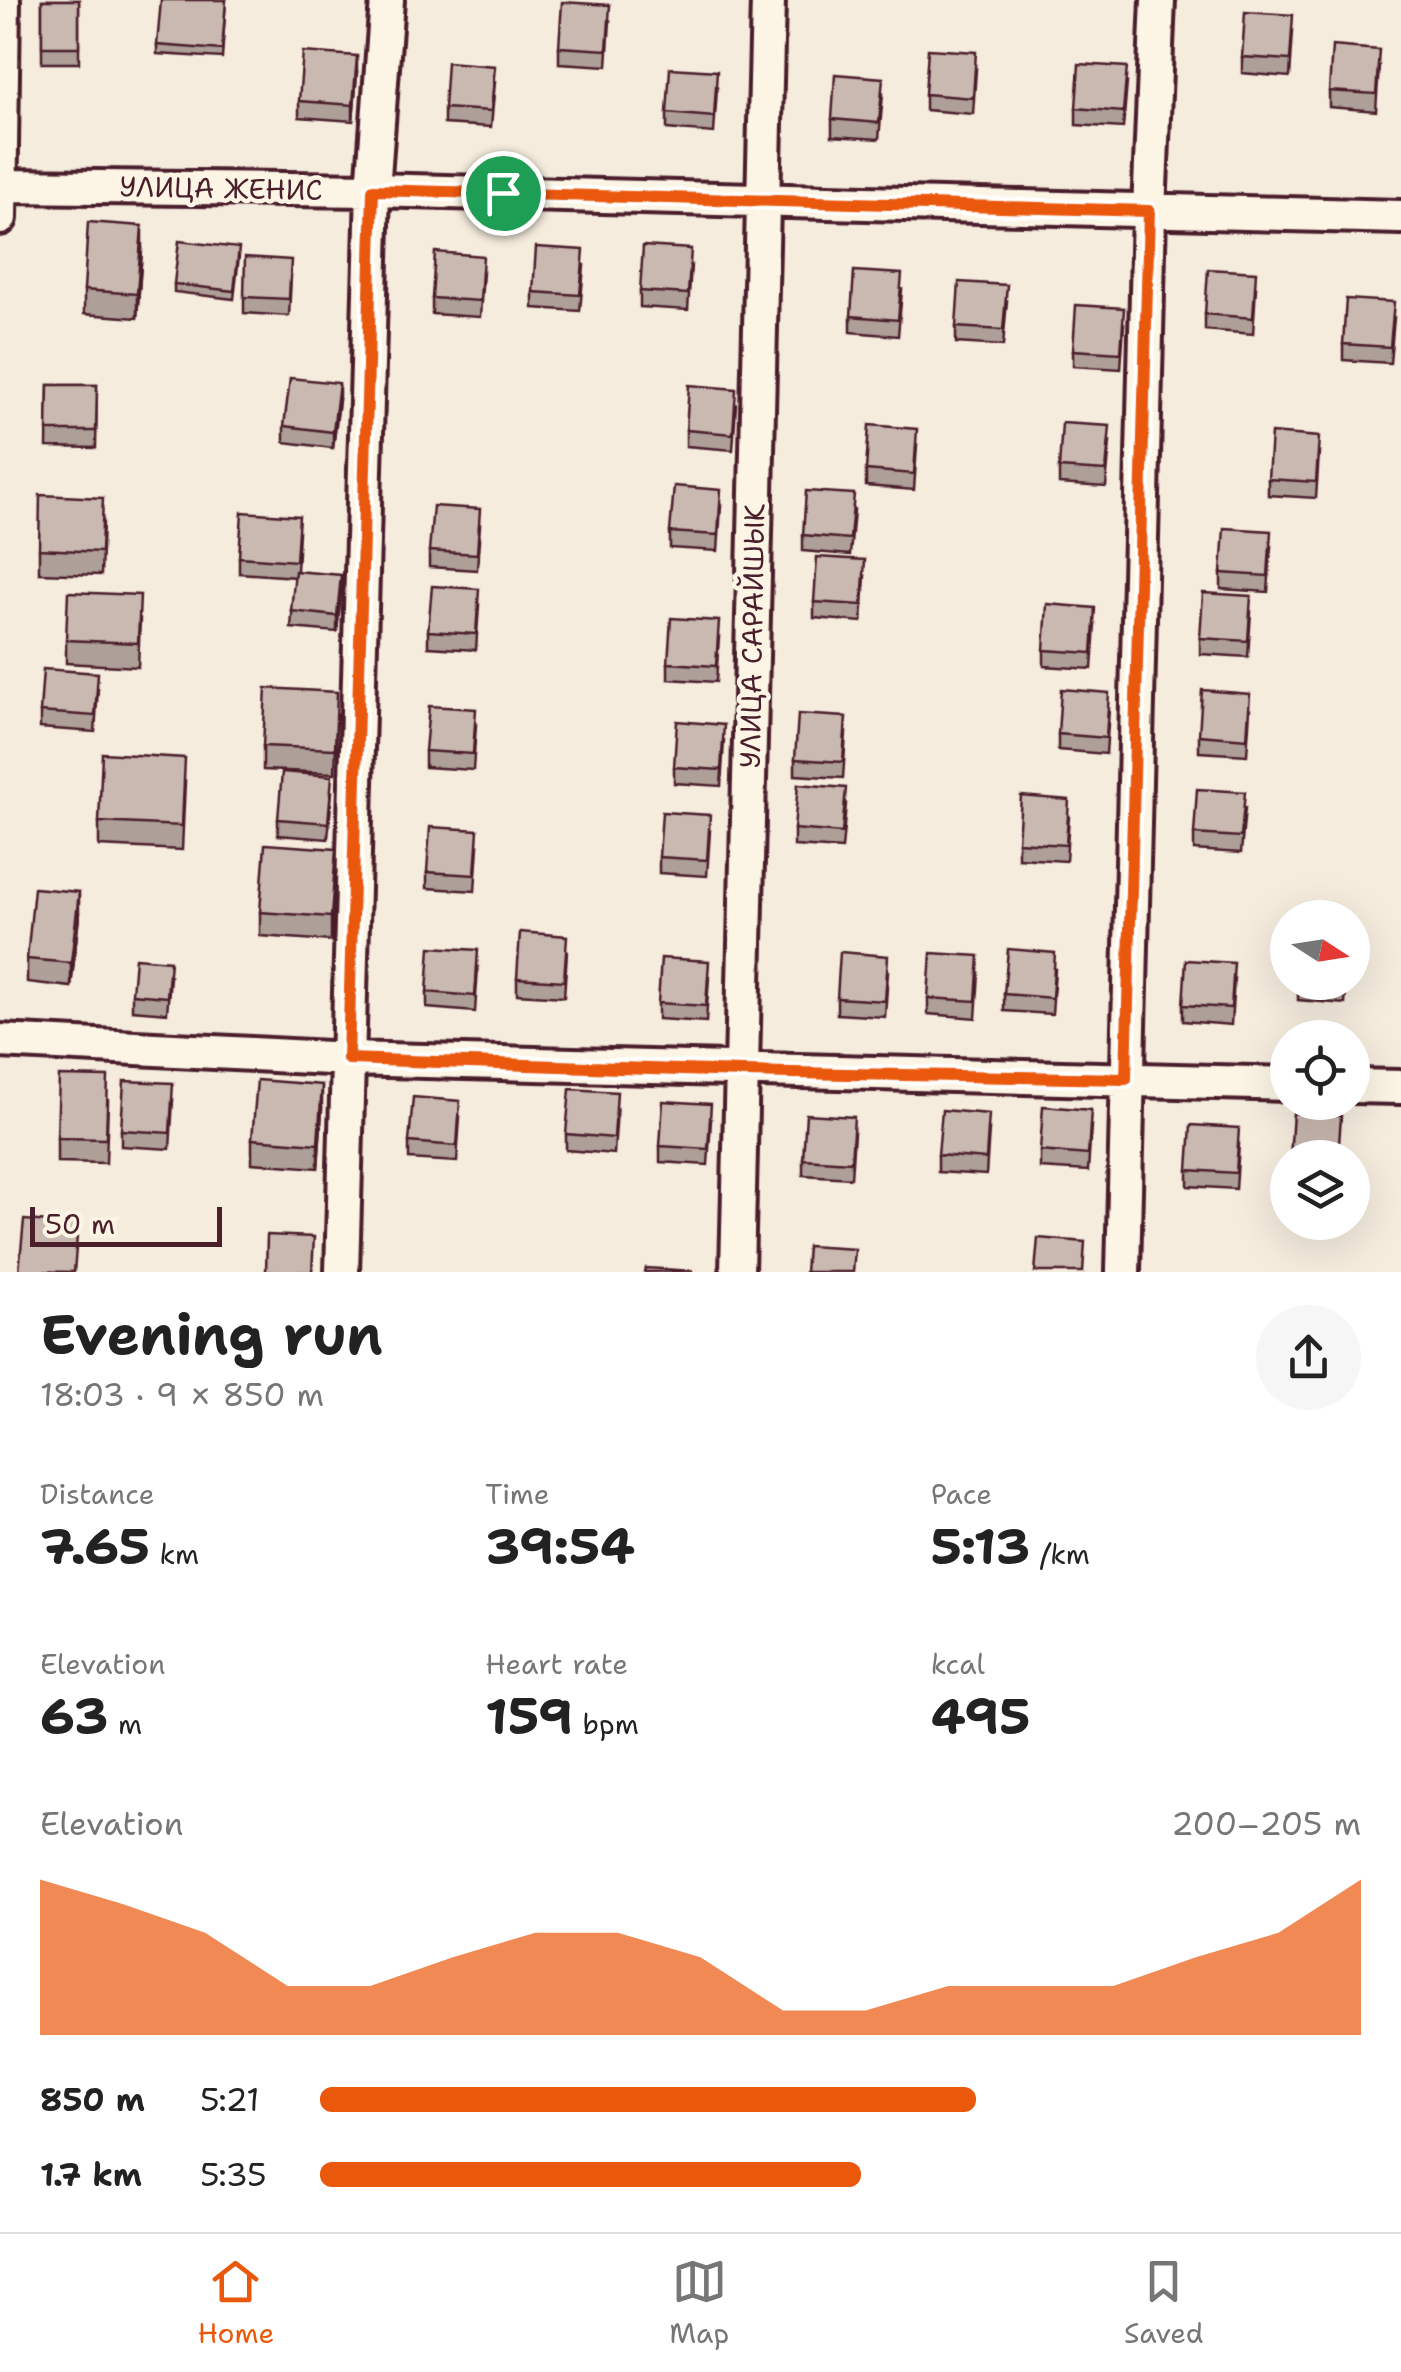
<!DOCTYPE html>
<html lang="en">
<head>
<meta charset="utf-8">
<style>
	:root { --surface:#fff; --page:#f6f6f6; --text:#222; --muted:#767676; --line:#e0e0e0; --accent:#ea580c }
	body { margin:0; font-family:"Shantell Sans",sans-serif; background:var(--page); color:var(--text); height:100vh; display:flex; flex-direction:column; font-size:38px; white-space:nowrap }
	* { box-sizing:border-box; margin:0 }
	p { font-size:32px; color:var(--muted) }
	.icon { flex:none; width:55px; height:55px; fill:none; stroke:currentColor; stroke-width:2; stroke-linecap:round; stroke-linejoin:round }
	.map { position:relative; height:1272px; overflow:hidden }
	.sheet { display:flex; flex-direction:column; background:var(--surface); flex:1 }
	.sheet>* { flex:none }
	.needle { width:65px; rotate:102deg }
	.tools { position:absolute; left:1270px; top:900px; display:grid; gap:20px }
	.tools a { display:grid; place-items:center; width:100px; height:100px; border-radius:50%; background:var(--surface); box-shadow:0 10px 40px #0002; font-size:50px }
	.scale { position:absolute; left:30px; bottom:25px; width:192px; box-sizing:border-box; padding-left:10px; border:5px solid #4a1f2b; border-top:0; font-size:28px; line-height:35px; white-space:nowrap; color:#4a1f2b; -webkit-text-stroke:8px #fcf5e5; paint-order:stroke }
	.pin { position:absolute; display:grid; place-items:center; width:85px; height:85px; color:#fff; margin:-42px; border:5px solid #fff; border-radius:50%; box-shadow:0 2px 10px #0007 }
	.round { display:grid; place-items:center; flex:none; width:105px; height:105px; border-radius:52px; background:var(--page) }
	.head { display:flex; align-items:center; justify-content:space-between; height:170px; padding:0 40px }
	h1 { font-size:55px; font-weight:700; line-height:75px }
	.metrics { display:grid; grid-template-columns:repeat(3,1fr); gap:15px; height:170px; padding:10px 40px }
	.metrics div { display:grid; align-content:center }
	.metrics b { font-size:50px; font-weight:700 }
	.metrics small { font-size:28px; font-weight:400 }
	.metrics p { font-size:28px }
	.chart { height:280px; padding:20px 40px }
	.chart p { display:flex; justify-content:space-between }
	.chart svg { width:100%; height:180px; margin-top:10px; fill:var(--accent); opacity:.7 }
	ul { padding:0 40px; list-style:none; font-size:32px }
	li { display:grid; grid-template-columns:160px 120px 1fr; align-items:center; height:75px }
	li i { height:25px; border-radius:12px; background:var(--accent) }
	.tabs { display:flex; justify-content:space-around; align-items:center; height:140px; border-top:2px solid var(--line); background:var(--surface); font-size:28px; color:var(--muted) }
	.tabs a { display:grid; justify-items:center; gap:5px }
	.tabs .on { color:var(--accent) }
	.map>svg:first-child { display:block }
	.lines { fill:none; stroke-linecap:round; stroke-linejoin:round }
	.minor-casing { stroke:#4a1f2b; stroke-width:40 }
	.minor { stroke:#fcf5e5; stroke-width:32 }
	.wall { fill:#ae9f98; stroke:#4a1f2b; stroke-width:2.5 }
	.shaded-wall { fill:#8d827c; stroke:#4a1f2b; stroke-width:2.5 }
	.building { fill:#cab9b1; stroke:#4a1f2b; stroke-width:2.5 }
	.route-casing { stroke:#fff; stroke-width:20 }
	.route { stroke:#ea580c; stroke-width:12 }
	.labels { text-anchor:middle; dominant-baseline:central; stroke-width:9; stroke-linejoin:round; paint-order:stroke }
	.street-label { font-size:28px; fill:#4a1f2b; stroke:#fcf5e5 }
</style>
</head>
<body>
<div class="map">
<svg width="1401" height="1272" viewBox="0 0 1401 1272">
	<rect width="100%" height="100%" fill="#f5ecde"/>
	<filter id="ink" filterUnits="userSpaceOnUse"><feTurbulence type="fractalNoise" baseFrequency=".01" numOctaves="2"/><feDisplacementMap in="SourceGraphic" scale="20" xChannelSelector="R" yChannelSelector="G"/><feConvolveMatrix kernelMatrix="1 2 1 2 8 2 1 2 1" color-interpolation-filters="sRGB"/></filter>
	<g filter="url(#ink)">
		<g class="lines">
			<defs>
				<path id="minor" d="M0,186L373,190L1401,217
					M0,218L3,0
					M0,1041L348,1059L1288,1084
					M1352,1086L1401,1087
					M342,1272L373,190L387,0
					M737,1272L768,0
					M1123,1272L1149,211L1158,0"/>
			</defs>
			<use href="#minor" class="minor-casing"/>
			<use href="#minor" class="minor"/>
		</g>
		<path class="wall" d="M42,0H79V63H42Z
			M226,0L222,58L157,54V45Z
			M610,21L607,66L559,63V47Z
			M1293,31L1290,77L1242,73V57Z
			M1379,66L1376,111L1329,107V91Z
			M976,69L973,114L925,110V94Z
			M357,72L353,121L299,117V101Z
			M495,82L491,127L444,124V108Z
			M1127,83L1123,128L1076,125V108Z
			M717,88L714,133L667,129V113Z
			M883,94L879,139L832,136V119Z
			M142,250L137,318L84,314V290Z
			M239,256L234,299L174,292V284Z
			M691,265L688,310L640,307V291Z
			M584,266L580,311L533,308V292Z
			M483,272L480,317L432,314V298Z
			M291,276L289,316L244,313V297Z
			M1256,288L1253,334L1205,330V314Z
			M902,290L898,336L851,332V316Z
			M1007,301L1003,346L956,343V327Z
			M1394,318L1390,363L1343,360V344Z
			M1124,324L1121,369L1073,366V350Z
			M48,385H97L96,448L47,447Z
			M339,400L333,448L284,442V426Z
			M736,405L733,450L686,446V430Z
			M1110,442L1106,487L1059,484V468Z
			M917,445L914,490L866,486V470Z
			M1319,453L1316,498L1268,495V479Z
			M721,506L718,551L670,548V532Z
			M854,510L850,555L803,551V535Z
			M103,521L101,575L39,573V549Z
			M480,525L477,570L429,567V551Z
			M299,532L297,571L341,591L337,632L291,628L295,577L239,573V557Z
			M1271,547L1268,592L1221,589V573Z
			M865,576L862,622L814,618V602Z
			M479,605L476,650L428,647V631Z
			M1251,612L1248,657L1200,654V638Z
			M140,619L138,667L66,663V640Z
			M1095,624L1092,669L1044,666V650Z
			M719,637L716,682L668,679V663Z
			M98,689L95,732L40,728V712Z
			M1109,709L1106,754L1058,750V734Z
			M1250,710L1247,755L1199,752V735Z
			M337,715L335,773L263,770V746Z
			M476,725L473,770L425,767V751Z
			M846,733L843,778L795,775V759Z
			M724,741L721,786L674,783V767Z
			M185,781L182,850L99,846V822Z
			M332,792L328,839L278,835V819Z
			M846,804L842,849L794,846V829Z
			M1245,808L1241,853L1194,850V834Z
			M1069,816L1066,861L1018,858V842Z
			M710,831L707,876L659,873V857Z
			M478,846L475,891L427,888V872Z
			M336,873L331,941L260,936V912Z
			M79,916L71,987L27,982V959Z
			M567,952L564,997L517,994V978Z
			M478,967L475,1012L427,1008V992Z
			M1055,969L1052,1014L1004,1011V994Z
			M888,972L885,1017L837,1014V998Z
			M979,973L976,1018L928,1014V998Z
			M170,977L167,1013L132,1010V994Z
			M709,977L706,1022L658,1019V1003Z
			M1234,979L1231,1025L1183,1021V1005Z
			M1298,982H1347L1345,1004L1298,1000Z
			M173,1100L170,1149L121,1146V1130Z
			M108,1101L106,1163L57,1162V1138Z
			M322,1109L318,1168L252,1163V1139Z
			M617,1109L614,1154L566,1150V1134Z
			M460,1117L457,1162L409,1159V1142Z
			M711,1120L708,1165L660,1162V1146Z
			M1091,1126L1088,1171L1040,1168V1151Z
			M989,1130L986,1175L938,1172V1155Z
			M854,1133L851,1178L803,1175V1159Z
			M1239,1144L1236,1189L1188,1186V1170Z"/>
		<path class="shaded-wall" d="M357,56V72L353,121V105Z
			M142,226V250L137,318V294Z
			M339,383V400L333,448V432Z
			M341,575V591L337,632V616Z
			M336,849V873L331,941V917Z
			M79,892V916L71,987V963Z
			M322,1085V1109L318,1168V1144Z"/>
		<path class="building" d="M42,0H79V47H42Z
			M161,0H226L222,50L157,45Z
			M562,2L610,5L607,50L559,47Z
			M1245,12L1293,15L1290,60L1242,57Z
			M1332,46L1379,50L1376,94L1329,91Z
			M928,49L976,52L973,98L925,94Z
			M303,52L357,56L353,105L299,101Z
			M447,62L495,66L491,111L444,108Z
			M1079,64L1127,67L1123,112L1076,108Z
			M670,68L717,71L714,117L667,113Z
			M835,74L883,78L879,123L832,119Z
			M88,222L142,226L137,294L84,290Z
			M179,241L239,248L234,291L174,284Z
			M643,246L691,249L688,294L640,291Z
			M536,247L584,250L580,295L533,292Z
			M435,252L483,256L480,301L432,298Z
			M245,257L291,260L289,299L244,297Z
			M1208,269L1256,272L1253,318L1205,314Z
			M854,271L902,274L898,320L851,316Z
			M959,282L1007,285L1003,330L956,327Z
			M1346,299L1394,302L1390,347L1343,344Z
			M1076,305L1124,308L1121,353L1073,350Z
			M290,378L339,383L333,432L284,426Z
			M48,385H97L96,431H47Z
			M689,385L736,389L733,434L686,430Z
			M1062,423L1110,426L1106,471L1059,468Z
			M869,425L917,429L914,474L866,470Z
			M1271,433L1319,437L1316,482L1268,479Z
			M674,486L721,490L718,535L670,532Z
			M806,491L854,494L850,539L803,535Z
			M40,495L103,498L101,552L39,549Z
			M433,506L480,509L477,554L429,551Z
			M242,512L299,516L296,561L239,557Z
			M1224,528L1271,531L1268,576L1221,573Z
			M817,557L865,560L862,605L814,602Z
			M295,571L341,575L337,616L291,611Z
			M432,586L479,589L476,634L428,631Z
			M68,592L140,595L138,643L66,640Z
			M1203,593L1251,596L1248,641L1200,638Z
			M1047,604L1095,608L1092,653L1044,650Z
			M671,618L719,621L716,666L668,663Z
			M43,669L98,673L95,716L40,712Z
			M266,688L337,692L335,749L263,746Z
			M1061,689L1109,693L1106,738L1058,734Z
			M1202,690L1250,694L1247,739L1199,735Z
			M429,706L476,709L473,754L425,751Z
			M798,714L846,717L843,762L795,759Z
			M677,721L724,725L721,770L674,767Z
			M102,753L185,758L182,826L99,822Z
			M282,772L332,776L328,823L278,819Z
			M798,784L846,788L842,833L794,829Z
			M1197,789L1245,792L1241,837L1194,834Z
			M1021,796L1069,800L1066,845L1018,842Z
			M662,812L710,815L707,860L659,857Z
			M430,827L478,830L475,875L427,872Z
			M265,844L336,849L331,917L260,912Z
			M34,888L79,892L71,963L27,959Z
			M520,932L567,936L564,981L517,978Z
			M430,947L478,950L475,996L427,992Z
			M1008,949L1055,953L1052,998L1004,994Z
			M840,952L888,956L885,1001L837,998Z
			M931,953L979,956L976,1001L928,998Z
			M135,958L170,961L167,997L132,994Z
			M661,958L709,961L706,1006L658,1003Z
			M1186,960L1234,963L1231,1008L1183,1005Z
			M1298,982H1346L1345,988L1298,984Z
			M59,1076L108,1077L106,1139L57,1138Z
			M257,1080L322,1085L318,1144L252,1139Z
			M124,1081L173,1083L170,1133L121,1130Z
			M570,1089L617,1092L614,1138L566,1134Z
			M413,1097L460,1101L457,1146L409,1142Z
			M663,1101L711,1104L708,1149L660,1146Z
			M1043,1106L1091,1110L1088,1155L1040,1151Z
			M942,1110L989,1114L986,1159L938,1155Z
			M1293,1113L1341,1116L1338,1158H1290Z
			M806,1114L854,1117L851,1162L803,1159Z
			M1191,1125L1239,1128L1236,1173L1188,1170Z
			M24,1220L78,1224L74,1272L19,1271Z
			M267,1235L314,1237L312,1272H266Z
			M1038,1238L1085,1242L1083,1272H1035Z
			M807,1246L855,1249L853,1272H805Z
			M646,1268L693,1271L645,1272Z"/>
	</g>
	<g class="lines" filter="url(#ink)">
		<defs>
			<path id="route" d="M373,190L1149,211L1126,1079L742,1072L348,1059Z"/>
		</defs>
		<use href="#route" class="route-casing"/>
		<use href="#route" class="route"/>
	</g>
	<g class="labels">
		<g class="street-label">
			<text transform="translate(221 188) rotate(1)">УЛИЦА ЖЕНИС</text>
			<text transform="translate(752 636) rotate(-89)">УЛИЦА САРАЙШЫК</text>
		</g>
	</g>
</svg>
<div class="tools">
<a><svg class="needle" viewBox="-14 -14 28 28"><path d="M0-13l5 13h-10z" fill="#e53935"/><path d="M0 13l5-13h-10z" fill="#767676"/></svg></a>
<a><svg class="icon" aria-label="locate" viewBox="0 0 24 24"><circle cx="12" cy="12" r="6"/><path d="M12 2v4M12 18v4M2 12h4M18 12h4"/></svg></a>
<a><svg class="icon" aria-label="layers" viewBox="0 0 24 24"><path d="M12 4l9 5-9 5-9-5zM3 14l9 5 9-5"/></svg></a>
</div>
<div class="scale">50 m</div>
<div class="pin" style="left:503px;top:193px;background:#1e9e55"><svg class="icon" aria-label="arrive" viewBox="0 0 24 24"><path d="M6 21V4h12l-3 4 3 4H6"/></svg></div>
</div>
<section class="sheet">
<div class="head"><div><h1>Evening run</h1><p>18:03 · 9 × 850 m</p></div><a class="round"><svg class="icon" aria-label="share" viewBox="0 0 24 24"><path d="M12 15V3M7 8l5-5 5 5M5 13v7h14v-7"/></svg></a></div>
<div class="metrics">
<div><p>Distance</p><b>7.65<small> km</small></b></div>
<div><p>Time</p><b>39:54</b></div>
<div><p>Pace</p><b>5:13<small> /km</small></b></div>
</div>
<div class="metrics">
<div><p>Elevation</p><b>63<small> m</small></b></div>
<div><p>Heart rate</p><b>159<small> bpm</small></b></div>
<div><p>kcal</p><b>495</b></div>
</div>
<div class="chart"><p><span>Elevation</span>200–205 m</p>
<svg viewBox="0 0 160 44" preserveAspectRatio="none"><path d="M0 44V6L10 12L20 19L30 32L40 32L50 25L60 19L70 19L80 25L90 38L100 38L110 32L120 32L130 32L140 25L150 19L160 6V44z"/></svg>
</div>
<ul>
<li><b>850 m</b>5:21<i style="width:63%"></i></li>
<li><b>1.7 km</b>5:35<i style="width:52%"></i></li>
</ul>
</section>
<nav class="tabs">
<a class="on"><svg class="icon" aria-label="home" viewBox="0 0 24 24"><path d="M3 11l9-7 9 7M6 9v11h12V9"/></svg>Home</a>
<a><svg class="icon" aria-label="map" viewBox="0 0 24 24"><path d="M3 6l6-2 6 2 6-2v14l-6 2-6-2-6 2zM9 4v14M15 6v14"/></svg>Map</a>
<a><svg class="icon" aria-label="saved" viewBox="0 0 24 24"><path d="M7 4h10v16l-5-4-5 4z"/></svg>Saved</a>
</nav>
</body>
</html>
